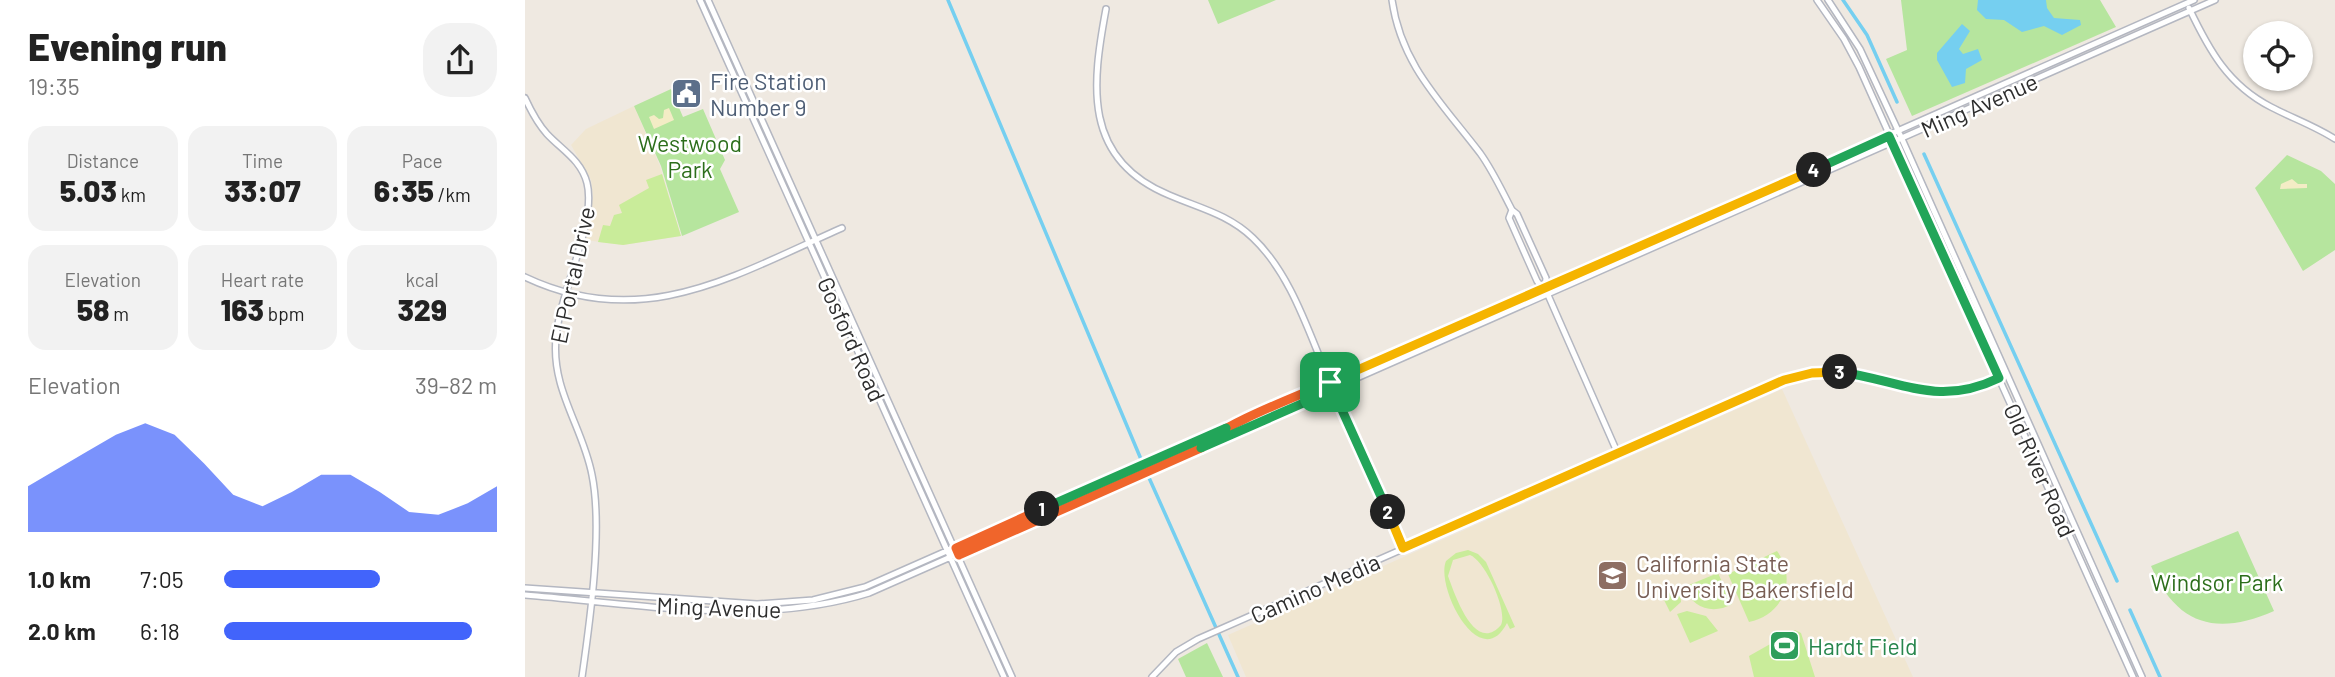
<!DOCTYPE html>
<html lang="en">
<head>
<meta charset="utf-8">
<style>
	:root { --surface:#fff; --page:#f2f2f2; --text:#222; --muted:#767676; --accent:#4264fb }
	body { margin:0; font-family:Barlow,sans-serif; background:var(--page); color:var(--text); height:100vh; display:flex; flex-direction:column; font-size:26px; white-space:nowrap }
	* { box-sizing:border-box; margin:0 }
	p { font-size:23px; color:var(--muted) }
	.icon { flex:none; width:38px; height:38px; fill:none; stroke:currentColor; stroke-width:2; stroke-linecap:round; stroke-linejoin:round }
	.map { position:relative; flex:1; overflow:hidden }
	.side { display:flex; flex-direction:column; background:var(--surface); width:525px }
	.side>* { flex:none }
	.controls { position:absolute; left:1718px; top:21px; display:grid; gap:14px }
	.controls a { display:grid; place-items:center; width:70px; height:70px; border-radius:50%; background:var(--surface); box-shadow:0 2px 5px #0004; font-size:35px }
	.pin { position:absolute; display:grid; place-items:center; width:60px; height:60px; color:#fff; margin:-30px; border-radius:14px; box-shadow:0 4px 10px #0006 }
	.km { position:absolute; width:35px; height:35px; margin:-18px; border-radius:50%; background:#222; color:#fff; font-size:19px; line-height:35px; text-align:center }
	.round { display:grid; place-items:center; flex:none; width:74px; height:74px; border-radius:28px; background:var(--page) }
	.headline { display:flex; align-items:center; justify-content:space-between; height:119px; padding:0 28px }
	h1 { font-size:38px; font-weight:800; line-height:52px }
	.metrics { display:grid; grid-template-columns:repeat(3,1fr); gap:10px; height:119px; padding:7px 28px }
	.metrics div { display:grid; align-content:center; border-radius:18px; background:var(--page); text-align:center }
	.metrics b { font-size:30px; font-weight:800 }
	.metrics small { font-size:19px; font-weight:400 }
	.metrics p { font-size:19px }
	.chart { height:196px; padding:14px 28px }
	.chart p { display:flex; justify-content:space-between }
	.chart svg { width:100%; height:126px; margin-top:7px; fill:var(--accent); opacity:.7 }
	ul { padding:0 28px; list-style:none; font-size:23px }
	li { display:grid; grid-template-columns:112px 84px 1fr; align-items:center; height:52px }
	li i { height:18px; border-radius:9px; background:var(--accent) }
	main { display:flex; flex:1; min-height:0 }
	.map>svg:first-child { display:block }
	.education { fill:#f0e6d1 }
	.green { fill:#b6e59e }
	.sand { fill:#f3ecc5 }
	.pitch { fill:#c9ec9a; fill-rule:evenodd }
	.water { fill:#75cff0 }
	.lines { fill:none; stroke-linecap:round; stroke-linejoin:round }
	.canal { stroke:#75cff0; stroke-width:3.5 }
	.secondary-casing { stroke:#b4b7c1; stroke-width:8 }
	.secondary { stroke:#fff; stroke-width:5 }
	.split-1-casing { stroke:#fff; stroke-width:14 }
	.split-2-casing { stroke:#fff; stroke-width:14 }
	.split-3-casing { stroke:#fff; stroke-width:14 }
	.split-4-casing { stroke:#fff; stroke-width:14 }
	.split-5-casing { stroke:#fff; stroke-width:14 }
	.split-1 { stroke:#f0652b; stroke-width:9 }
	.split-2 { stroke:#22a559; stroke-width:9 }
	.split-3 { stroke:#f5b400; stroke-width:9 }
	.split-4 { stroke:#22a559; stroke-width:9 }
	.split-5 { stroke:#f5b400; stroke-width:9 }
	.labels { text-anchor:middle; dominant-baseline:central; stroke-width:5; stroke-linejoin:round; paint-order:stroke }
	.service-label { font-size:23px; fill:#4e5e75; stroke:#fff; text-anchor:start }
	.street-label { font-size:23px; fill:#2e2e2e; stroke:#fff }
	.park-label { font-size:23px; fill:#2c6e1b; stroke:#fff }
	.education-label { font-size:23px; fill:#785e54; stroke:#fff; text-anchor:start }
	.leisure-label { font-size:23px; fill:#27864d; stroke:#fff; text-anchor:start }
</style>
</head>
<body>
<main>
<section class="side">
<div class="headline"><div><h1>Evening run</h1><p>19:35</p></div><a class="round"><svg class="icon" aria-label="share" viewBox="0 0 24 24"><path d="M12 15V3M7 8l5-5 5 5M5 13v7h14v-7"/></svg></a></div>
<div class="metrics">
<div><p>Distance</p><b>5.03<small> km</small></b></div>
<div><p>Time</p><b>33:07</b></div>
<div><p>Pace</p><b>6:35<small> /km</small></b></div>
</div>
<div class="metrics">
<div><p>Elevation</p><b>58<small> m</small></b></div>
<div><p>Heart rate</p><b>163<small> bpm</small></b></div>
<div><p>kcal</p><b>329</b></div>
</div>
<div class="chart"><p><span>Elevation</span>39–82 m</p>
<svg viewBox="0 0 160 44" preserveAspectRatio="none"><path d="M0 44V28L10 22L20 16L30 10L40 6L50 10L60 20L70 31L80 35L90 30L100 24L110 24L120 30L130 37L140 38L150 34L160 28V44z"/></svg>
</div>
<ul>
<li><b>1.0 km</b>7:05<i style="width:57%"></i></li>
<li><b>2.0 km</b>6:18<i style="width:91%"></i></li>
</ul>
</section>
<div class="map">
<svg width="1810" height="677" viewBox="0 0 1810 677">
	<rect width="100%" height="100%" fill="#efe9e1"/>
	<path class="education" d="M109,106L135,166L156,236L98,245L60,240L68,196L66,180L46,145L61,129Z
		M1257,389L1388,677H721L703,635Z"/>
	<path class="green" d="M683,0H751L693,24Z
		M1376,0H1575L1591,27L1387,116L1361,59L1382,50Z
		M146,89L158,117L178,109L200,160L195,169L214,212L157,236L136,166L109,106Z
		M1762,155L1796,171L1810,184V250L1778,271L1730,188Z
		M1713,531L1749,611C1692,636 1652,626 1626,566Z
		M682,643L698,677H661L653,659Z"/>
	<path class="sand" d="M144,108L149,120L129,129L124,117L129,115L134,119L138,118L139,110Z
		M1767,179L1773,184H1782V188L1755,189L1756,184Z"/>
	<path class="pitch" d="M137,174L156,236L98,245L73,242L78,225L85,226L89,215L97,213L94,205L124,188L121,180Z
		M943,550L953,554L961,562L990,627L985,629L982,623C955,675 910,587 921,561L931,553ZM945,555C960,561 983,610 976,625C950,655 930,595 923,576L928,560Z
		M1252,551C1273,579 1258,615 1224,622L1203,574Z
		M1193,573L1207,604C1188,615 1167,608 1159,587Z
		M1155,589L1156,602L1145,612L1137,596Z
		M1162,611L1181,616L1193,631L1165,643L1152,614Z
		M1270,630L1276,633L1290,677H1229L1224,656Z"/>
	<path class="water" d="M1453,0H1521L1522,8L1529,18L1555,20L1556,25L1537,35L1519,26L1497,32L1479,20L1461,19L1452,10Z
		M1437,24L1445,31L1434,49L1438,54L1453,49L1457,60L1441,69L1440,83L1427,87L1412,60V53Z"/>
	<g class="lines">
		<path class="canal" d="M423,0L618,464
			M1318,0L1342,35L1372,102
			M1399,154L1592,581
			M621,471L713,677
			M1605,610L1635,677"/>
		<defs>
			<path id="secondary" d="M175,0L479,677
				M183,0L487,677
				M867,0C876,65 917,103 955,153C968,171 977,191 987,210L992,214L1021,278L1020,288
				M1292,0L1319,39L1334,67L1608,677
				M1303,0L1335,49L1377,139L1617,677
				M1664,8C1684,50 1703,85 1746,107C1767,118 1790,126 1810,139
				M581,9C567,84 557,159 644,195C674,208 703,214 728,238C767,275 784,334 805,382
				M0,98C6,111 12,123 22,134C37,150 56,160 62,183C72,222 34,294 31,338C26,390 58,427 67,475C78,529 65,621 57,677
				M987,210L984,218L1012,281L1023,295L1093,454
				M0,277C118,333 210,275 317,228
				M809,390L879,548
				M0,588L232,604L288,600L340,587L1669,0
				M0,595C112,604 235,627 344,593L1690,0
				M627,677L651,652L673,639L1267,378C1345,356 1391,418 1474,378"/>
		</defs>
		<use href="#secondary" class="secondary-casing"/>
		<use href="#secondary" class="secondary"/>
	</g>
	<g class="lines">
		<defs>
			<path id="split-1" d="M517,509L431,548L434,555L676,448C687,428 780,393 805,382"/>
			<path id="split-2" d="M517,509L701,428L679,442L676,448L808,390L863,512"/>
			<path id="split-3" d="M863,512L878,548L1259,380L1287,373L1315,372"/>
			<path id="split-4" d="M1289,170L1364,136L1474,378C1412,408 1375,380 1315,372"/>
			<path id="split-5" d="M805,382L1289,170"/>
		</defs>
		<use href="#split-1" class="split-1-casing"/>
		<use href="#split-2" class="split-2-casing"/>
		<use href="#split-3" class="split-3-casing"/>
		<use href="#split-4" class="split-4-casing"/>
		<use href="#split-5" class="split-5-casing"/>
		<use href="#split-1" class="split-1"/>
		<use href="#split-2" class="split-2"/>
		<use href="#split-3" class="split-3"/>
		<use href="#split-4" class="split-4"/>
		<use href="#split-5" class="split-5"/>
	</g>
	<defs>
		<symbol id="civic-square" viewBox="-11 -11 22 22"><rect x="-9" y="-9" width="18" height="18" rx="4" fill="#5c6f8a" stroke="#fff"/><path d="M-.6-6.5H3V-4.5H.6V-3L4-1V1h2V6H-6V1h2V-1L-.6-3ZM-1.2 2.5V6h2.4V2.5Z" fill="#fff"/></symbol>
		<symbol id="university-square" viewBox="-11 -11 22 22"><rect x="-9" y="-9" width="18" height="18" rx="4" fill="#8d6e63" stroke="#fff"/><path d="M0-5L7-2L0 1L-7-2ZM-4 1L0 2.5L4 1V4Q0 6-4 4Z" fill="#fff"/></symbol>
		<symbol id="stadium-square" viewBox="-11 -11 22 22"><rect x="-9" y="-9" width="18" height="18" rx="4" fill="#2e9e5b" stroke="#fff"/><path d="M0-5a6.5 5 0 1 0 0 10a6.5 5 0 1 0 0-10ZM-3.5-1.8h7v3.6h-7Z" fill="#fff"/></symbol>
	</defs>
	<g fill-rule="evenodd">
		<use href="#civic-square" x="144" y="76" width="35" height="35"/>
		<use href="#university-square" x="1070" y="558" width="35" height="35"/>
		<use href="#stadium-square" x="1242" y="628" width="35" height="35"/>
	</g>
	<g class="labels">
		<g class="service-label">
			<text x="185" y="81">Fire Station<tspan x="185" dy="26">Number 9</tspan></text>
		</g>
		<g class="street-label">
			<text transform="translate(1454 105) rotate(-24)">Ming Avenue</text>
			<text transform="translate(47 275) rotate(-78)">El Portal Drive</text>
			<text transform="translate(327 339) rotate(66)">Gosford Road</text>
			<text transform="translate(1515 470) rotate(66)">Old River Road</text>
			<text transform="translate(790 588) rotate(-24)">Camino Media</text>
			<text transform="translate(194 607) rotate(2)">Ming Avenue</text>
		</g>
		<g class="park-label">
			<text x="165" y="143">Westwood<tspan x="165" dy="26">Park</tspan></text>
			<text x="1692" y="582">Windsor Park</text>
		</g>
		<g class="education-label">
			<text x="1111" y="563">California State<tspan x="1111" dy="26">University Bakersfield</tspan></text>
		</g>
		<g class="leisure-label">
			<text x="1283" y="646">Hardt Field</text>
		</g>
	</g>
</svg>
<div class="controls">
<a><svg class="icon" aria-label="locate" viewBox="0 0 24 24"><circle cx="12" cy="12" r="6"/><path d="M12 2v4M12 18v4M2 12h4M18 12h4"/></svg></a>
</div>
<div class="pin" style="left:805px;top:382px;background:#1e9e55"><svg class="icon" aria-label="arrive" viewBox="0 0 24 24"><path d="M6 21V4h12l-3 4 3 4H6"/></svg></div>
<b class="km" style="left:517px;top:509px">1</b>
<b class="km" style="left:863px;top:512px">2</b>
<b class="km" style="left:1315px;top:372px">3</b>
<b class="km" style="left:1289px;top:170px">4</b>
</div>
</main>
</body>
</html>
